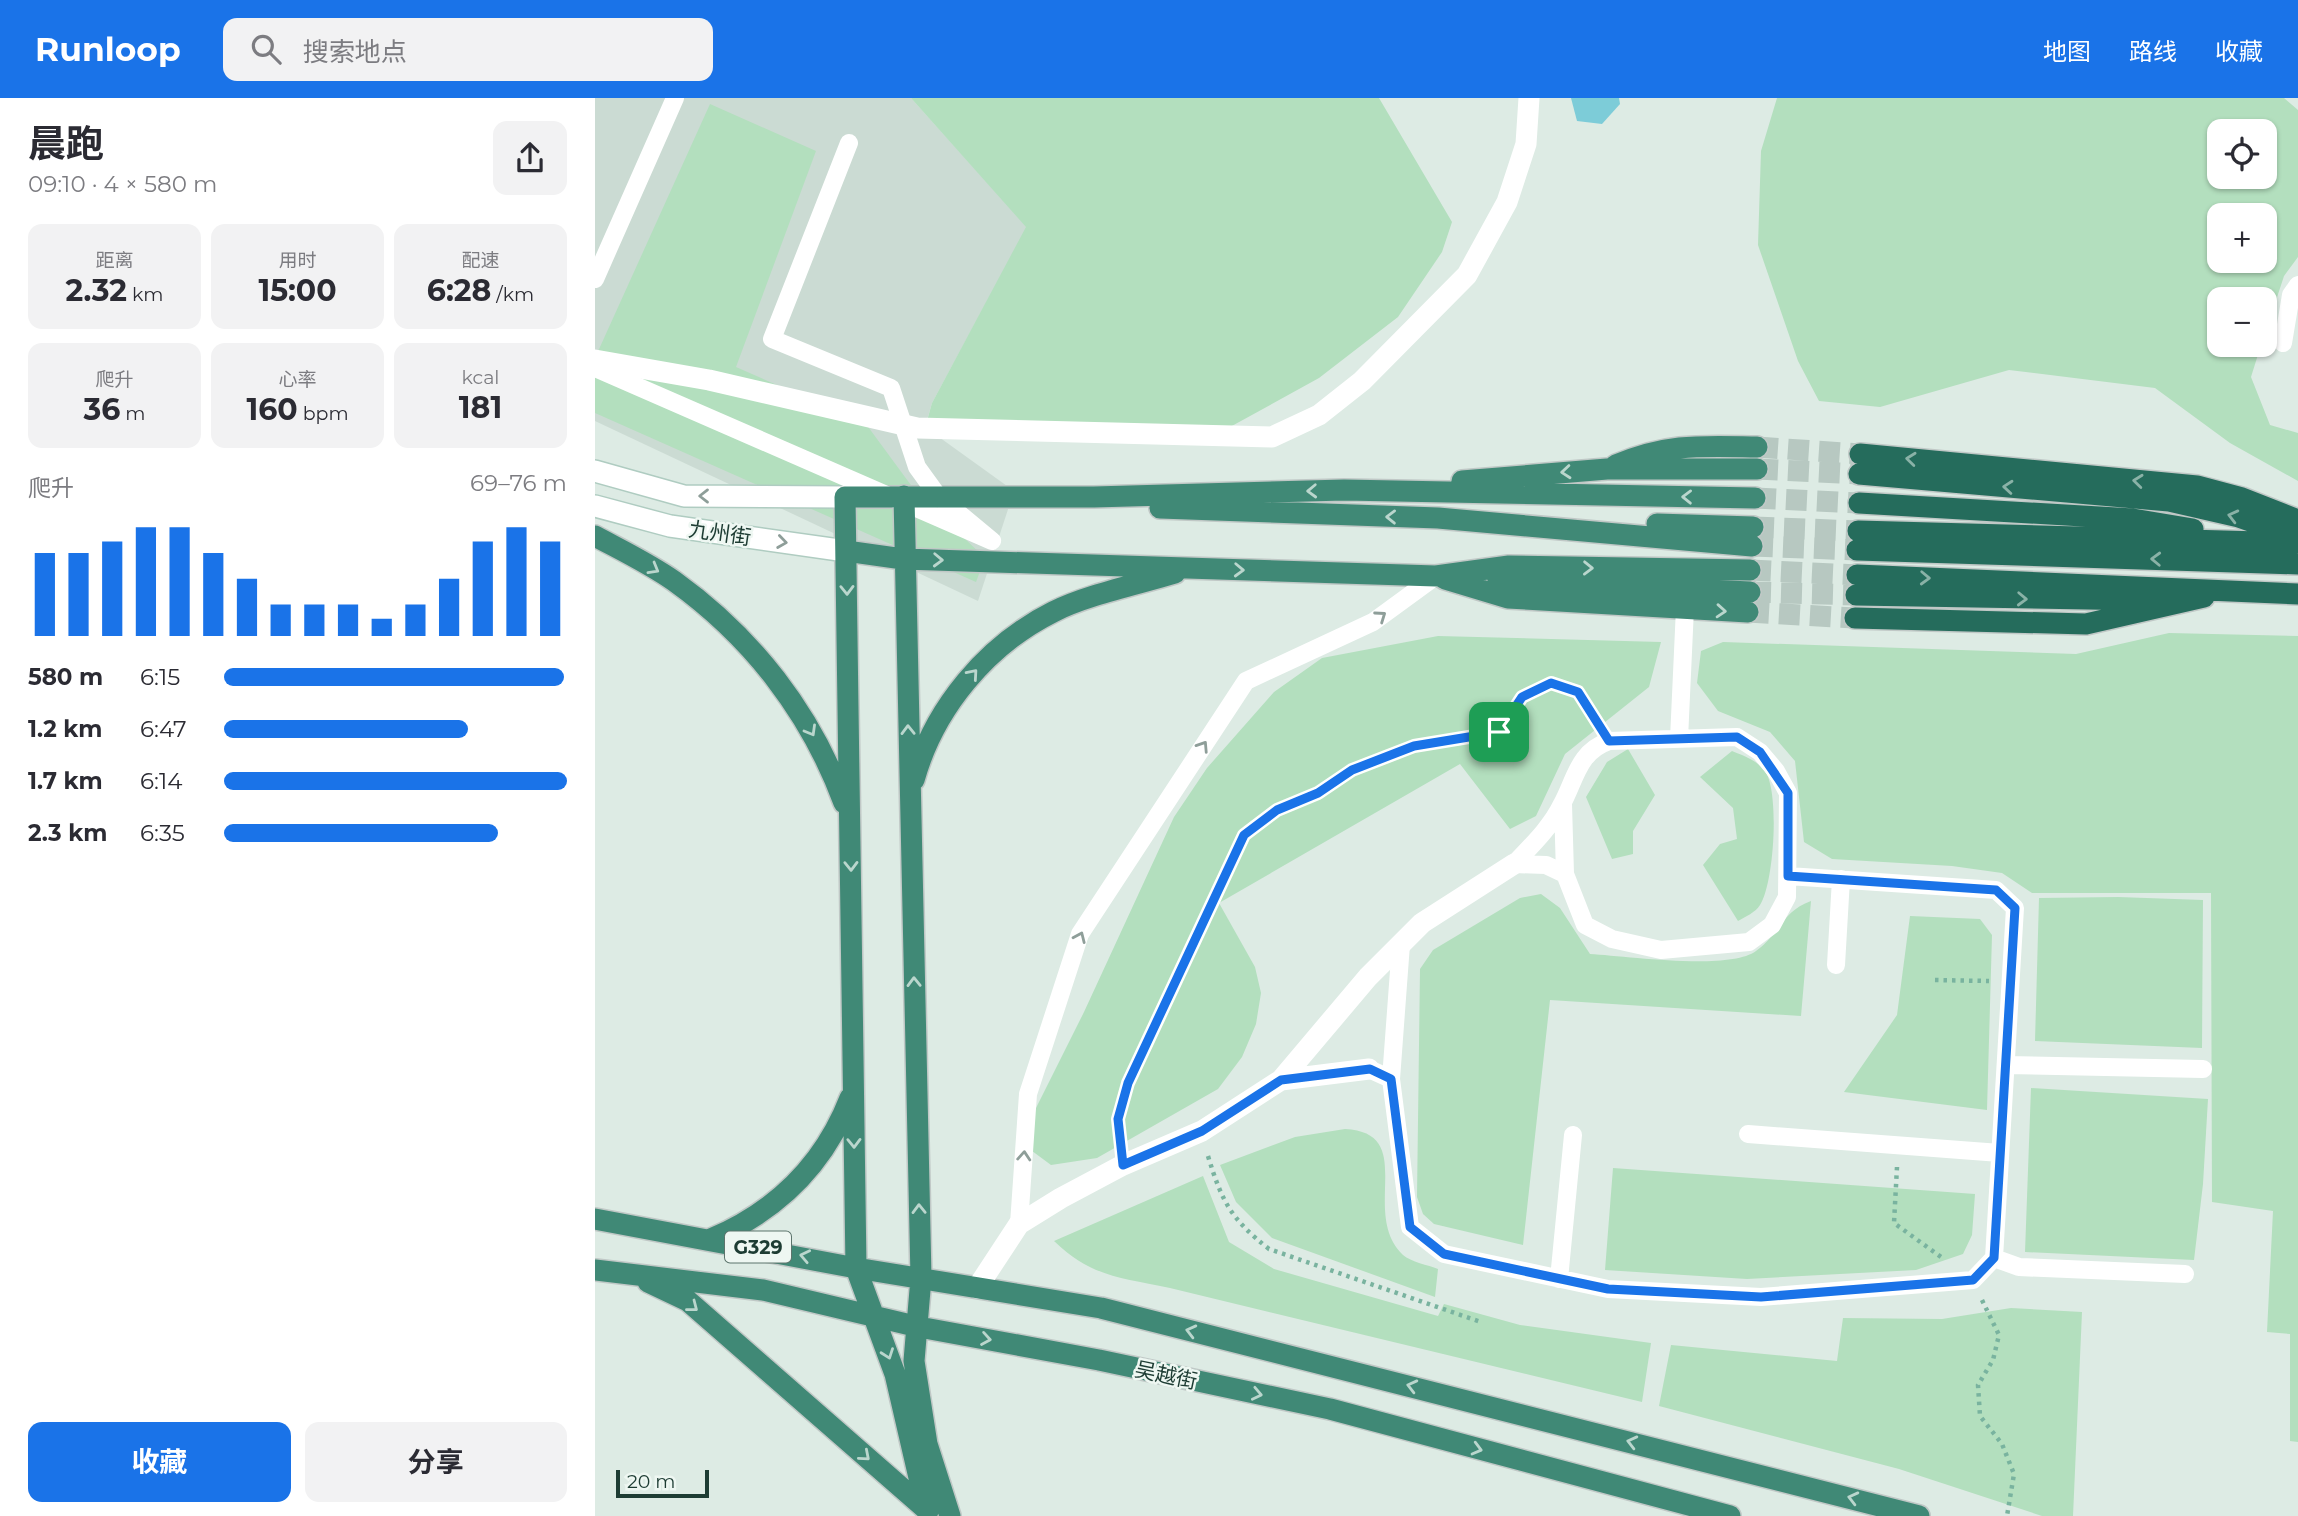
<!DOCTYPE html>
<html lang="zh">
<head>
<meta charset="utf-8">
<style>
	:root { --surface:#fff; --page:#f2f2f3; --text:#2b2b33; --muted:#7c7c81; --accent:#1a73e8 }
	body { margin:0; font-family:Montserrat,"Noto Sans SC",sans-serif; background:var(--page); color:var(--text); height:100vh; display:flex; flex-direction:column; font-size:26px; white-space:nowrap }
	* { box-sizing:border-box; margin:0 }
	p { font-size:23px; color:var(--muted) }
	.icon { flex:none; width:38px; height:38px; fill:none; stroke:currentColor; stroke-width:2; stroke-linecap:round; stroke-linejoin:round }
	.map { position:relative; flex:1; overflow:hidden }
	.side { display:flex; flex-direction:column; background:var(--surface); width:595px }
	.side>* { flex:none }
	.controls { position:absolute; left:1612px; top:21px; display:grid; gap:14px }
	.controls a { display:grid; place-items:center; width:70px; height:70px; border-radius:14px; background:var(--surface); box-shadow:0 2px 5px #0004; font-size:35px }
	.scale { position:absolute; left:21px; bottom:18px; width:93px; box-sizing:border-box; padding-left:7px; border:4px solid #1d3c33; border-top:0; font-size:19px; line-height:24px; white-space:nowrap; color:#1d3c33; -webkit-text-stroke:5px #eef7f2; paint-order:stroke }
	.pin { position:absolute; display:grid; place-items:center; width:60px; height:60px; color:#fff; margin:-30px; border-radius:14px; box-shadow:0 4px 10px #0006 }
	.round { display:grid; place-items:center; flex:none; width:74px; height:74px; border-radius:14px; background:var(--page) }
	.summary { display:flex; align-items:center; justify-content:space-between; height:119px; padding:0 28px }
	h1 { font-size:38px; font-weight:700; line-height:52px }
	.stats { display:grid; grid-template-columns:repeat(3,1fr); gap:10px; height:119px; padding:7px 28px }
	.stats div { display:grid; align-content:center; border-radius:14px; background:var(--page); text-align:center }
	.stats b { font-size:30px; font-weight:700 }
	.stats small { font-size:19px; font-weight:400 }
	.stats p { font-size:19px }
	.chart { height:196px; padding:14px 28px }
	.chart p { display:flex; justify-content:space-between }
	.chart svg { width:100%; height:126px; margin-top:7px; stroke:var(--accent); stroke-width:6 }
	.button { display:flex; gap:14px; margin-top:auto; padding:14px 28px }
	.button a { flex:1; height:80px; border-radius:14px; background:var(--accent); color:#fff; font-size:28px; font-weight:700; line-height:80px; text-align:center }
	.button a+a { background:var(--page); color:var(--text) }
	ul { padding:0 28px; list-style:none; font-size:23px }
	li { display:grid; grid-template-columns:112px 84px 1fr; align-items:center; height:52px }
	li i { height:18px; border-radius:9px; background:var(--accent) }
	header { display:flex; align-items:center; gap:42px; box-sizing:border-box; height:98px; padding:0 35px; background:var(--accent); color:#fff }
	header strong { font-size:33px }
	nav { display:flex; gap:38px; margin-inline-start:auto; font-size:24px }
	.search { width:490px; height:63px; background:var(--page); display:flex; align-items:center; gap:18px; box-sizing:border-box; padding:0 24px; border-radius:14px; color:var(--muted); font-size:26px }
	main { display:flex; flex:1; min-height:0 }
	.map>svg:first-child { display:block }
	.built { fill:#cbdbd3 }
	.green { fill:#b3dfbe; fill-rule:evenodd }
	.water { fill:#7dccd8 }
	.lines { fill:none; stroke-linecap:round; stroke-linejoin:round }
	.trunk-tunnel { stroke:#b7c8c1; stroke-width:21; stroke-dasharray:21 10; stroke-linecap:butt }
	.secondary-casing { stroke:#afccc1; stroke-width:24 }
	.trunk-casing { stroke:#c0c8c6; stroke-width:24 }
	.motorway-casing { stroke:#c0c8c6; stroke-width:24 }
	.path { stroke:#79b39f; stroke-width:4.5; stroke-dasharray:3.5 5; stroke-linecap:butt }
	.service { stroke:#fff; stroke-width:18 }
	.minor { stroke:#fff; stroke-width:21 }
	.secondary { stroke:#fff; stroke-width:21 }
	.trunk { stroke:#408976; stroke-width:21 }
	.motorway { stroke:#256c5c; stroke-width:21 }
	.oneway { stroke:#8ab2a7 }
	.oneway2 { stroke:#bad6cd }
	.oneway3 { stroke:#8e9e99 }
	.route-casing { stroke:#fff; stroke-width:14 }
	.route { stroke:#1a73e8; stroke-width:9 }
	.labels { text-anchor:middle; dominant-baseline:central; stroke-width:5; stroke-linejoin:round; paint-order:stroke }
	.shield { fill:#eef7f2; stroke:#5c746c; stroke-width:2 }
	.shield-label { font-size:19px; font-weight:bold; fill:#1d3c33 }
	.street-label { font-size:21px; fill:#1d3c33; stroke:#eef7f2 }
</style>
</head>
<body>
<header>
<strong>Runloop</strong>
<div class="search"><svg class="icon" aria-label="search" viewBox="0 0 24 24"><circle cx="10" cy="10" r="6"/><path d="M15 15l6 6"/></svg>搜索地点</div>
<nav><a>地图</a><a>路线</a><a>收藏</a></nav>
</header>
<main>
<section class="side">
<div class="summary"><div><h1>晨跑</h1><p>09:10 · 4 × 580 m</p></div><a class="round"><svg class="icon" aria-label="share" viewBox="0 0 24 24"><path d="M12 15V3M7 8l5-5 5 5M5 13v7h14v-7"/></svg></a></div>
<div class="stats">
<div><p>距离</p><b>2.32<small> km</small></b></div>
<div><p>用时</p><b>15:00</b></div>
<div><p>配速</p><b>6:28<small> /km</small></b></div>
</div>
<div class="stats">
<div><p>爬升</p><b>36<small> m</small></b></div>
<div><p>心率</p><b>160<small> bpm</small></b></div>
<div><p>kcal</p><b>181</b></div>
</div>
<div class="chart"><p><span>爬升</span>69–76 m</p>
<svg viewBox="0 0 160 44" preserveAspectRatio="none"><path d="M5 44V15M15 44V15M25 44V11M35 44V6M45 44V6M55 44V15M65 44V24M75 44V33M85 44V33M95 44V33M105 44V38M115 44V33M125 44V24M135 44V11M145 44V6M155 44V11"/></svg>
</div>
<ul>
<li><b>580 m</b>6:15<i style="width:99%"></i></li>
<li><b>1.2 km</b>6:47<i style="width:71%"></i></li>
<li><b>1.7 km</b>6:14<i style="width:100%"></i></li>
<li><b>2.3 km</b>6:35<i style="width:80%"></i></li>
</ul>
<div class="button"><a>收藏</a><a>分享</a></div>
</section>
<div class="map">
<svg width="1703" height="1418" viewBox="0 0 1703 1418">
	<rect width="100%" height="100%" fill="#ddebe4"/>
	<path class="built" d="M0,0H316L432,129L337,305L330,329L419,393L383,503L0,323Z"/>
	<path class="green" d="M316,0H784L857,124L847,154L803,219L724,280L635,329L330,330L337,305L431,129Z
		M1182,0H1689L1703,12V159L1689,178L1670,236V201H1624V247H1666L1656,279L1675,327L1703,335V383L1635,345L1560,290L1414,272L1285,309L1224,303L1203,263L1163,147L1166,53ZM1624,33H1670V79H1624ZM1624,117H1670V163H1624Z
		M115,6L221,53L141,269L271,326L321,394L390,460L381,484L0,315V260Z
		M1574,535L1703,538V1344L1695,1343V1236L1672,1234L1678,1113L1617,1104L1616,795H1437L1407,775L1357,768L1237,761L1209,744L1200,663L1175,634L1123,613L1102,585L1106,553L1128,544L1481,556Z
		M843,538L1066,544L1054,589L970,656L941,718L915,731L865,666L624,805L660,869L666,895L661,926L647,959L623,991L502,1060L456,1067L429,1047L440,1012L489,914L579,719L612,670L679,594L727,560Z
		M1033,651L1060,697L1038,733V756L1017,761L991,699L1012,664Z
		M1137,653C1147,657 1163,663 1170,673C1185,694 1179,786 1165,807C1161,814 1150,819 1143,823L1108,767L1125,746L1142,741L1138,710L1105,679Z
		M946,796L965,810L995,856C1031,858 1134,873 1161,853C1184,837 1186,814 1216,803L1206,918L955,902L928,1147L839,1126L828,1116L822,1099L825,871L838,852L925,800Z
		M1523,799L1608,802L1607,950L1440,943L1444,800Z
		M1315,818L1385,821L1397,837L1392,1012L1249,994L1302,917Z
		M1436,990L1613,1001L1608,1086L1599,1162L1430,1154Z
		M750,1031C824,1035 764,1115 808,1157C816,1164 833,1167 843,1171L840,1199L677,1140L641,1104L625,1067L700,1039Z
		M1018,1070L1380,1096L1377,1137L1368,1156L1321,1172L1152,1181L1010,1172Z
		M608,1078L634,1144L679,1171L843,1218L849,1206L925,1227L1056,1245L1047,1304L575,1190C525,1179 498,1180 459,1143Z
		M1416,1210L1487,1214L1478,1418H1447L1304,1371L1064,1308L1076,1247L1242,1263L1248,1220L1347,1221Z"/>
	<path class="water" d="M976,0H1024L1025,6L1007,26L982,23Z"/>
	<g class="lines">
		<path class="trunk-tunnel" d="M1162,349L1265,356
			M1162,371L1264,376
			M1160,400L1264,405
			M1158,429L1263,433
			M1157,448L1262,452
			M1155,472L1262,477
			M1155,494L1261,497
			M1153,514L1260,520"/>
		<defs>
			<path id="secondary" d="M0,373L89,398L250,399
				M0,408L75,428L251,453"/>
			<path id="trunk" d="M1021,367C1073,345 1107,348 1162,349
				M867,383L1012,371H1162
				M309,398L326,1180L319,1263L332,1346L355,1418
				M565,410L843,420L1157,448
				M1062,426L1158,429
				M0,438C26,452 55,466 79,483C157,539 216,615 249,705
				M251,453L308,461L841,478L914,468L1155,472
				M850,481L913,500L1153,514
				M903,482L1155,494
				M319,682C339,610 392,547 458,514C491,497 544,486 580,475
				M0,1121L261,1170L506,1210L1324,1418
				M116,1141C182,1113 229,1067 255,1000
				M0,1172L168,1192L324,1229L504,1262L735,1311L1135,1418
				M53,1184L93,1203L333,1413
				M331,1410L300,1276L261,1170L250,399H499L749,392L1160,400"/>
			<path id="motorway" d="M1265,356L1602,388L1647,400L1703,422
				M1264,376L1574,403L1644,419L1703,440
				M1264,405L1538,421L1598,431
				M1263,433L1701,445
				M1262,452L1703,466
				M1262,477L1703,496
				M1261,497L1549,502
				M1260,520L1491,526L1609,499"/>
		</defs>
		<use href="#secondary" class="secondary-casing"/>
		<use href="#trunk" class="trunk-casing"/>
		<use href="#motorway" class="motorway-casing"/>
		<path class="path" d="M1340,882L1394,883
			M525,1041L523,1021L533,985L648,737L682,712L723,696L757,672L819,648L904,634L927,599L956,585L983,594L1001,623
			M613,1058C627,1104 636,1121 674,1151L886,1224
			M1302,1069L1299,1125L1346,1159
			M1387,1202L1404,1237L1398,1262L1383,1287L1385,1318L1407,1346L1419,1376L1412,1418"/>
		<path class="service" d="M0,181L80,0
			M1688,245L1696,197L1703,187
			M0,270L397,443L343,398L322,369L296,290L177,241L254,45
			M1142,639L1165,654L1181,673L1193,695L1192,799L1177,827L1154,844L1066,852L1017,841L990,827L970,776L951,767L919,766C937,747 956,729 967,706C981,680 983,654 1014,643Z
			M1084,641L1090,510
			M968,706L970,776
			M1241,867L1246,781
			M1411,967L1608,971
			M774,971L796,981L815,1129L849,1156L1013,1191L1166,1199L1378,1182L1399,1160L1420,810L1401,792L1193,778
			M796,981L806,846
			M1153,1036L1405,1055
			M424,1126L433,996L485,836L651,583L778,524L841,478
			M1399,1160L1424,1169L1590,1176
			M964,1181L978,1037"/>
		<path class="minor" d="M0,262L114,282L322,330L677,339L724,317L767,283L872,177L912,104L931,46L934,0
			M686,982L773,879L827,825L919,766
			M382,1190L424,1126L466,1100L528,1067L607,1033L686,982L774,971"/>
		<use href="#secondary" class="secondary"/>
		<use href="#trunk" class="trunk"/>
		<use href="#motorway" class="motorway"/>
	</g>
	<defs><path id="oneway-chevron" d="M-2-3.5L2.5 0L-2 3.5" fill="none" stroke-width="1.6" stroke-linecap="round" stroke-linejoin="round" transform="scale(1.75)"/></defs>
	<g class="oneway">
		<use href="#oneway-chevron" transform="translate(1316 361) rotate(-174)"/>
		<use href="#oneway-chevron" transform="translate(1543 383) rotate(-174)"/>
		<use href="#oneway-chevron" transform="translate(1413 389) rotate(-175)"/>
		<use href="#oneway-chevron" transform="translate(1638 418) rotate(-166)"/>
		<use href="#oneway-chevron" transform="translate(1561 461) rotate(-178)"/>
		<use href="#oneway-chevron" transform="translate(1330 480) rotate(2)"/>
		<use href="#oneway-chevron" transform="translate(1427 501) rotate(2)"/>
	</g>
	<g class="oneway2">
		<use href="#oneway-chevron" transform="translate(971 374) rotate(175)"/>
		<use href="#oneway-chevron" transform="translate(717 393) rotate(178)"/>
		<use href="#oneway-chevron" transform="translate(1092 399) rotate(-179)"/>
		<use href="#oneway-chevron" transform="translate(796 419) rotate(-179)"/>
		<use href="#oneway-chevron" transform="translate(343 462) rotate(2)"/>
		<use href="#oneway-chevron" transform="translate(993 470) rotate(1)"/>
		<use href="#oneway-chevron" transform="translate(59 471) rotate(30)"/>
		<use href="#oneway-chevron" transform="translate(644 472) rotate(2)"/>
		<use href="#oneway-chevron" transform="translate(252 492) rotate(89)"/>
		<use href="#oneway-chevron" transform="translate(1126 513) rotate(4)"/>
		<use href="#oneway-chevron" transform="translate(378 576) rotate(-49)"/>
		<use href="#oneway-chevron" transform="translate(313 632) rotate(-91)"/>
		<use href="#oneway-chevron" transform="translate(216 633) rotate(60)"/>
		<use href="#oneway-chevron" transform="translate(256 768) rotate(89)"/>
		<use href="#oneway-chevron" transform="translate(319 884) rotate(-91)"/>
		<use href="#oneway-chevron" transform="translate(259 1045) rotate(89)"/>
		<use href="#oneway-chevron" transform="translate(324 1111) rotate(-91)"/>
		<use href="#oneway-chevron" transform="translate(210 1158) rotate(-168)"/>
		<use href="#oneway-chevron" transform="translate(98 1209) rotate(38)"/>
		<use href="#oneway-chevron" transform="translate(596 1233) rotate(-166)"/>
		<use href="#oneway-chevron" transform="translate(391 1241) rotate(10)"/>
		<use href="#oneway-chevron" transform="translate(293 1256) rotate(70)"/>
		<use href="#oneway-chevron" transform="translate(817 1288) rotate(-166)"/>
		<use href="#oneway-chevron" transform="translate(662 1296) rotate(12)"/>
		<use href="#oneway-chevron" transform="translate(1037 1344) rotate(-166)"/>
		<use href="#oneway-chevron" transform="translate(882 1351) rotate(15)"/>
		<use href="#oneway-chevron" transform="translate(270 1358) rotate(41)"/>
		<use href="#oneway-chevron" transform="translate(1258 1400) rotate(-166)"/>
	</g>
	<g class="oneway3">
		<use href="#oneway-chevron" transform="translate(109 398) rotate(-180)"/>
		<use href="#oneway-chevron" transform="translate(187 444) rotate(8)"/>
		<use href="#oneway-chevron" transform="translate(786 518) rotate(-35)"/>
		<use href="#oneway-chevron" transform="translate(608 648) rotate(-57)"/>
		<use href="#oneway-chevron" transform="translate(485 839) rotate(-66)"/>
		<use href="#oneway-chevron" transform="translate(429 1058) rotate(-86)"/>
	</g>
	<g class="lines">
		<defs>
			<path id="route" d="M956,585L983,594L1014,643L1142,639L1165,654L1193,695V778L1401,792L1420,810L1399,1160L1378,1182L1166,1199L1013,1191L849,1156L815,1129L796,981L775,971L686,982L607,1033L528,1067L523,1021L533,985L649,737L682,712L723,695L757,672L819,648L904,634L927,599Z"/>
		</defs>
		<use href="#route" class="route-casing"/>
		<use href="#route" class="route"/>
	</g>
	<g class="labels">
		<rect class="shield" x="130" y="1133.5" width="66" height="31" rx="5"/>
		<g class="shield-label">
			<text x="163" y="1149">G329</text>
		</g>
		<g class="street-label">
			<text transform="translate(125 435) rotate(8)">九州街</text>
			<text transform="translate(571 1277) rotate(12)">吴越街</text>
		</g>
	</g>
</svg>
<div class="controls">
<a><svg class="icon" aria-label="locate" viewBox="0 0 24 24"><circle cx="12" cy="12" r="6"/><path d="M12 2v4M12 18v4M2 12h4M18 12h4"/></svg></a>
<a>+</a>
<a>−</a>
</div>
<div class="scale">20 m</div>
<div class="pin" style="left:904px;top:634px;background:#1e9e55"><svg class="icon" aria-label="arrive" viewBox="0 0 24 24"><path d="M6 21V4h12l-3 4 3 4H6"/></svg></div>
</div>
</main>
</body>
</html>
